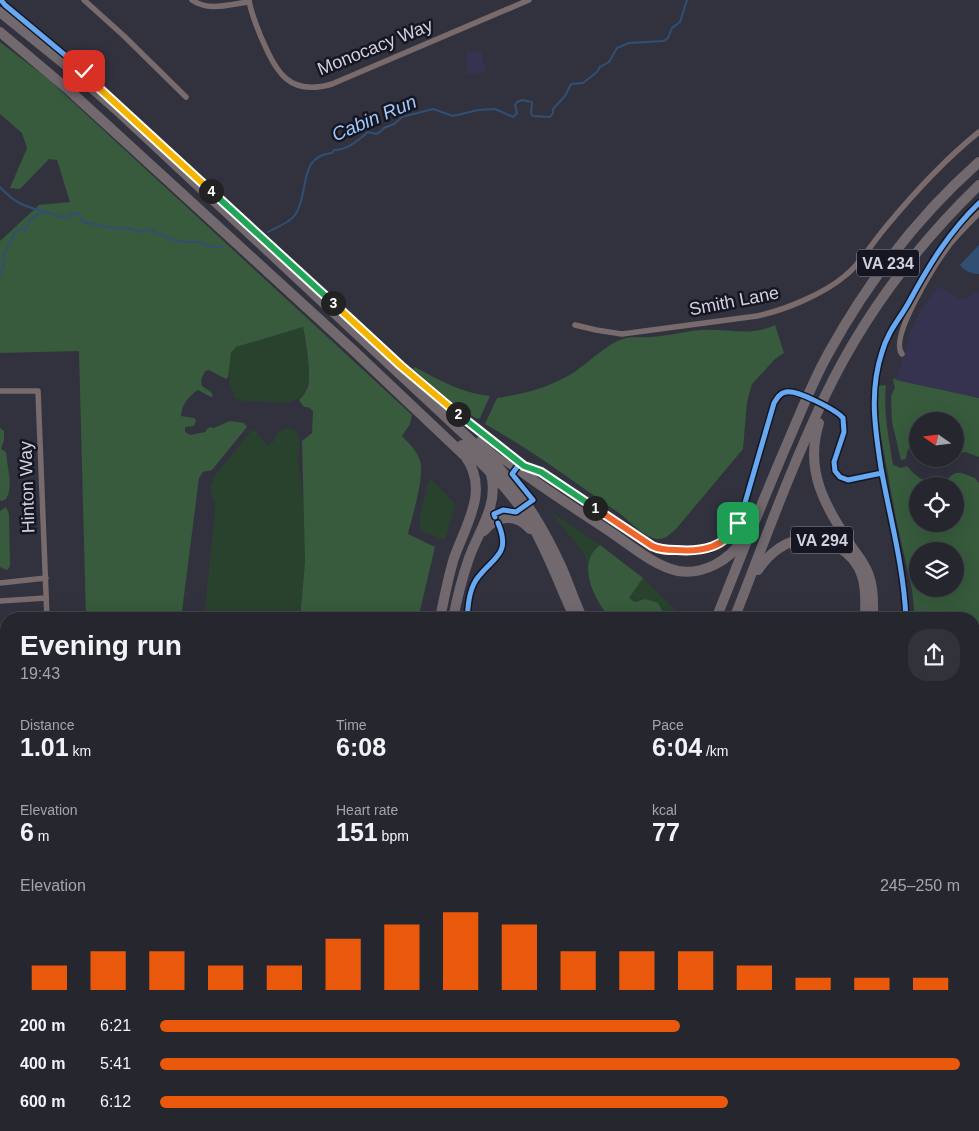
<!DOCTYPE html>
<html lang="en">
<head>
<meta charset="utf-8">
<style>
	:root { --surface:#26262f; --page:#32323b; --text:#f1f3f6; --muted:#a4a5aa; --line:#42434b; --accent:#ea580c }
	body { margin:0; font-family:Helvetica,sans-serif; background:var(--page); color:var(--text); height:100vh; display:flex; flex-direction:column; font-size:19px; white-space:nowrap }
	* { box-sizing:border-box; margin:0 }
	p { font-size:16px; color:var(--muted) }
	.icon { flex:none; width:28px; height:28px; fill:none; stroke:currentColor; stroke-width:2; stroke-linecap:round; stroke-linejoin:round }
	.map { position:relative; flex:1; overflow:hidden }
	.panel { position:absolute; left:0px; top:612px; width:980px; height:519px; display:flex; flex-direction:column; background:var(--surface); border-radius:20px 20px 0 0; box-shadow:0 5px 20px #0002,0 0 0 1px var(--line) }
	.panel>* { flex:none }
	.needle { width:32px; rotate:284deg }
	.controls { position:absolute; left:909px; top:412px; display:grid; gap:10px }
	.controls a { display:grid; place-items:center; width:55px; height:55px; border-radius:50%; background:var(--surface); box-shadow:0 5px 20px #0002,0 0 0 1px var(--line); font-size:25px }
	.pin { position:absolute; display:grid; place-items:center; width:42px; height:42px; color:#fff; margin:-21px; border-radius:10px; box-shadow:0 2px 8px #0006 }
	.km { position:absolute; width:25px; height:25px; margin:-12px; border-radius:50%; background:#222; color:#fff; font-size:14px; line-height:25px; text-align:center }
	.round { display:grid; place-items:center; flex:none; width:52px; height:52px; border-radius:20px; background:var(--page) }
	.summary { display:flex; align-items:center; justify-content:space-between; height:85px; padding:0 20px }
	h1 { font-size:28px; font-weight:700; line-height:38px }
	.figures { display:grid; grid-template-columns:repeat(3,1fr); gap:8px; height:85px; padding:5px 20px }
	.figures div { display:grid; align-content:center }
	.figures b { font-size:25px; font-weight:700 }
	.figures small { font-size:14px; font-weight:400 }
	.figures p { font-size:14px }
	.chart { height:140px; padding:10px 20px }
	.chart p { display:flex; justify-content:space-between }
	.chart svg { width:100%; height:90px; margin-top:5px; stroke:var(--accent); stroke-width:6 }
	ul { padding:0 20px; list-style:none; font-size:16px }
	li { display:grid; grid-template-columns:80px 60px 1fr; align-items:center; height:38px }
	li i { height:12px; border-radius:6px; background:var(--accent) }
	.map>svg:first-child { display:block }
	.built { fill:#353350 }
	.green { fill:#28422d }
	.forest { fill:#375b3c; fill-rule:evenodd }
	.water { fill:#314f73 }
	.lines { fill:none; stroke-linecap:round; stroke-linejoin:round }
	.stream { stroke:#314f73; stroke-width:2 }
	.street { stroke:#796b6c; stroke-width:5.5 }
	.secondary { stroke:#72656a; stroke-width:8 }
	.primary { stroke:#796c70; stroke-width:9 }
	.highway { stroke:#72696e; stroke-width:10 }
	.cycleway-casing { stroke:#161622; stroke-width:8 }
	.cycleway { stroke:#66a8f1; stroke-width:5 }
	.split-1-casing { stroke:#fff; stroke-width:10 }
	.split-2-casing { stroke:#fff; stroke-width:10 }
	.split-3-casing { stroke:#fff; stroke-width:10 }
	.split-4-casing { stroke:#fff; stroke-width:10 }
	.split-5-casing { stroke:#fff; stroke-width:10 }
	.split-1 { stroke:#f0652b; stroke-width:6 }
	.split-2 { stroke:#22a559; stroke-width:6 }
	.split-3 { stroke:#f5b400; stroke-width:6 }
	.split-4 { stroke:#22a559; stroke-width:6 }
	.split-5 { stroke:#f5b400; stroke-width:6 }
	.labels { text-anchor:middle; dominant-baseline:central; stroke-width:5; stroke-linejoin:round; paint-order:stroke }
	.shield { fill:#161622; stroke:#9898a8; stroke-width:1 }
	.shield-label { font-size:16px; font-weight:bold; fill:#d0d0e1 }
	.street-label { font-size:18px; fill:#d0d0e1; stroke:#161622 }
	.water-label { font-size:19px; font-style:italic; fill:#9fc9fb; stroke:#161622 }
</style>
</head>
<body>
<div class="map">
<svg width="979" height="1131" viewBox="0 0 979 1131">
	<rect width="100%" height="100%" fill="#32323f"/>
	<path class="built" d="M481,51L486,72L467,74L466,52Z
		M938,287L960,299L968,298L979,291V398L896,380L909,336L920,311Z"/>
	<path class="green" d="M303,327C307,364 324,411 267,402C255,400 245,404 234,397C228,381 225,361 236,347Z
		M288,428L295,430L298,435L300,443L298,461L304,504L305,562L300,619H204L214,519L215,502L210,492L215,475L252,430L256,431L263,441L268,445L274,441L276,434Z
		M430,478L455,504L445,540L426,533L419,528L421,510Z
		M550,511L600,545C591,552 590,563 588,574L586,556Z
		M643,578L684,619H667V617L645,599L635,602L629,598Z"/>
	<path class="forest" d="M0,42L48,79L412,415L410,424L402,436C409,443 417,451 420,461C425,476 412,517 408,534L435,547L418,619H300L305,562L302,441L312,433L313,411L308,407H304L299,400C303,396 306,392 308,386C311,372 306,342 303,327L236,347L231,353L228,377L226,379L209,370L205,371L201,380L202,386L211,392L213,396L211,397L198,390C190,395 181,405 181,416L194,418L196,420L194,426L185,427V432L190,435L205,432L209,427L214,428L230,421L244,423L247,427L212,470L203,472L199,478L181,619H86L79,351L0,353V241L39,205L70,202L57,160L49,159L20,189L10,188L27,148L22,133L0,114Z
		M775,325L784,353L775,359L752,384L747,402L743,449L676,529C670,534 665,540 657,539C641,536 629,519 616,511C573,481 531,450 485,424L497,398C524,394 548,388 573,373C587,364 608,343 623,339C631,336 642,338 650,337C667,336 683,332 700,330C726,328 751,337 775,325Z
		M415,367C438,380 462,393 490,396L480,418L478,419C459,410 435,388 419,374L413,369Z
		M895,378L896,380L979,398V457L965,452L955,454V421H918L917,442C909,446 907,450 906,459L901,460L892,422L891,396L895,388L893,380Z
		M886,385C883,413 889,438 893,465L901,468L907,466C919,481 926,482 944,482C947,480 951,475 954,474C961,470 969,477 975,478L979,483V862L974,860V619H915L912,590L896,519L879,426L877,386ZM918,486H955V524H918ZM918,551H955V589H918Z
		M0,428L4,431V440L1,449L6,452C7,468 14,485 6,499L2,501L0,500Z
		M6,507L9,514L10,566L7,570L0,567V511Z
		M600,545L643,578L629,598L635,602L645,599L658,603L667,619H611C595,601 575,564 600,545Z
		M6,748V1060L4,1061L6,1085L0,1100V749Z
		M974,942L979,949V999L974,1003Z
		M979,1039V1131H852L854,1125H974V1053Z
		M89,1125H133L131,1131H87Z
		M433,1125H475L471,1131H430Z
		M533,1125H564L567,1127H559L560,1131H532Z"/>
	<path class="water" d="M979,245V274C972,274 964,271 960,265Z"/>
	<g class="lines">
		<path class="stream" d="M0,187C22,212 36,206 64,218L74,213L79,214L83,222L119,229L129,228L139,232L151,230L173,240L185,242H200L213,247H223
			M268,232C277,227 289,223 295,215C310,194 297,156 332,153L334,150C348,150 358,140 368,132L376,134L380,132L384,128L394,124L402,117L433,109L453,116L478,110L495,109L513,117L517,113L515,105L517,102L522,100L532,102L531,113L533,116L550,117L553,113V109L565,96L571,84L583,83L597,72L600,67L609,62L617,48L629,43L664,41L668,38L672,28L680,22L687,0
			M0,275L4,264L3,257L13,236L17,231L26,229C29,220 34,214 44,212
			M974,1086H979"/>
		<path class="street" d="M84,0L124,36L186,97
			M192,0C209,12 230,4 249,2
			M249,0C251,13 256,25 261,37C276,71 288,97 332,84L529,0
			M575,325L596,330L622,334L757,316C785,310 824,294 846,275C862,262 872,243 885,228C914,193 944,160 979,132
			M902,354C888,337 938,260 950,244C959,233 969,223 979,213
			M0,391H38L47,619
			M0,583L46,578
			M0,601L46,598
			M974,928L979,923
			M201,1131L204,1125
			M368,1131V1125
			M750,1131L753,1125"/>
		<path class="secondary" d="M974,913L979,921
			M138,1131L141,1125"/>
		<path class="primary" d="M0,741L6,740"/>
		<path class="highway" d="M0,12L62,62L119,112L495,463C523,496 543,526 561,566C569,583 574,602 583,619
			M0,32L70,91L353,350L465,456C490,490 466,524 454,558C448,578 444,598 440,619
			M819,423C804,471 825,505 850,544C856,554 864,562 868,573C874,588 873,604 873,619
			M481,441C523,475 570,505 615,535C634,548 655,566 678,571C703,575 729,561 742,540
			M462,445C487,468 512,492 530,522C548,552 560,587 575,619
			M484,531C496,515 516,513 530,529
			M758,570C776,543 807,528 838,547C849,553 858,563 862,576C867,590 865,605 865,619
			M453,619C457,598 462,578 469,558C479,530 499,505 491,474
			M716,619C740,558 764,497 790,437C802,409 813,381 828,354C867,283 918,216 979,162
			M734,619C763,545 790,470 824,398C862,318 915,247 979,185
			M486,1131L490,1125
			M506,1131L509,1125"/>
		<defs>
			<path id="cycleway" d="M1,0L5,5L71,60L100,89L401,366L501,450L526,467L541,472L652,546L661,549L695,551L710,549L722,542L730,536L740,520L774,403C777,398 780,393 786,392C796,389 836,410 843,418L844,432L834,462L835,471L840,477L848,480L882,473
				M495,517L494,514L503,510L516,512L533,500L512,474L520,463
				M467,619C468,606 469,591 476,580C492,557 512,556 498,523
				M906,619C904,568 890,518 881,468C875,429 869,391 882,352C888,331 899,320 909,302C929,265 949,232 979,203"/>
		</defs>
		<use href="#cycleway" class="cycleway-casing"/>
		<use href="#cycleway" class="cycleway"/>
	</g>
	<g class="lines">
		<defs>
			<path id="split-1" d="M595,508L652,546C660,550 668,550 676,550C702,552 725,548 738,523"/>
			<path id="split-2" d="M458,414L524,466L541,472L595,508"/>
			<path id="split-3" d="M333,303L401,366L458,414"/>
			<path id="split-4" d="M211,191L333,303"/>
			<path id="split-5" d="M84,71L100,89L211,191"/>
		</defs>
		<use href="#split-1" class="split-1-casing"/>
		<use href="#split-2" class="split-2-casing"/>
		<use href="#split-3" class="split-3-casing"/>
		<use href="#split-4" class="split-4-casing"/>
		<use href="#split-5" class="split-5-casing"/>
		<use href="#split-1" class="split-1"/>
		<use href="#split-2" class="split-2"/>
		<use href="#split-3" class="split-3"/>
		<use href="#split-4" class="split-4"/>
		<use href="#split-5" class="split-5"/>
	</g>
	<g class="labels">
		<g class="shield">
			<rect x="857" y="249.5" width="62" height="27" rx="4"/>
			<rect x="791" y="526.5" width="62" height="27" rx="4"/>
		</g>
		<g class="shield-label">
			<text x="888" y="263">VA 234</text>
			<text x="822" y="540">VA 294</text>
		</g>
		<g class="street-label">
			<text transform="translate(375 47) rotate(-22)">Monocacy Way</text>
			<text transform="translate(734 301) rotate(-11)">Smith Lane</text>
			<text transform="translate(27 487) rotate(-92)">Hinton Way</text>
		</g>
		<g class="water-label">
			<text transform="translate(374 118) rotate(-23)">Cabin Run</text>
		</g>
	</g>
</svg>
<div class="controls">
<a><svg class="needle" viewBox="-14 -14 28 28"><path d="M0-13l5 13h-10z" fill="#e53935"/><path d="M0 13l5-13h-10z" fill="#a4a5aa"/></svg></a>
<a><svg class="icon" aria-label="locate" viewBox="0 0 24 24"><circle cx="12" cy="12" r="6"/><path d="M12 2v4M12 18v4M2 12h4M18 12h4"/></svg></a>
<a><svg class="icon" aria-label="layers" viewBox="0 0 24 24"><path d="M12 4l9 5-9 5-9-5zM3 14l9 5 9-5"/></svg></a>
</div>
<div class="pin" style="left:738px;top:523px;background:#1e9e55"><svg class="icon" aria-label="arrive" viewBox="0 0 24 24"><path d="M6 21V4h12l-3 4 3 4H6"/></svg></div>
<div class="pin" style="left:84px;top:71px;background:#d93025"><svg class="icon" aria-label="check" viewBox="0 0 24 24"><path d="M5 12l5 5 9-10"/></svg></div>
<b class="km" style="left:595px;top:508px">1</b>
<b class="km" style="left:458px;top:414px">2</b>
<b class="km" style="left:333px;top:303px">3</b>
<b class="km" style="left:211px;top:191px">4</b>
<section class="panel">
<div class="summary"><div><h1>Evening run</h1><p>19:43</p></div><a class="round"><svg class="icon" aria-label="share" viewBox="0 0 24 24"><path d="M12 15V3M7 8l5-5 5 5M5 13v7h14v-7"/></svg></a></div>
<div class="figures">
<div><p>Distance</p><b>1.01<small> km</small></b></div>
<div><p>Time</p><b>6:08</b></div>
<div><p>Pace</p><b>6:04<small> /km</small></b></div>
</div>
<div class="figures">
<div><p>Elevation</p><b>6<small> m</small></b></div>
<div><p>Heart rate</p><b>151<small> bpm</small></b></div>
<div><p>kcal</p><b>77</b></div>
</div>
<div class="chart"><p><span>Elevation</span>245–250 m</p>
<svg viewBox="0 0 160 44" preserveAspectRatio="none"><path d="M5 44V32M15 44V25M25 44V25M35 44V32M45 44V32M55 44V19M65 44V12M75 44V6M85 44V12M95 44V25M105 44V25M115 44V25M125 44V32M135 44V38M145 44V38M155 44V38"/></svg>
</div>
<ul>
<li><b>200 m</b>6:21<i style="width:65%"></i></li>
<li><b>400 m</b>5:41<i style="width:100%"></i></li>
<li><b>600 m</b>6:12<i style="width:71%"></i></li>
</ul>
</section>
</div>
</body>
</html>
